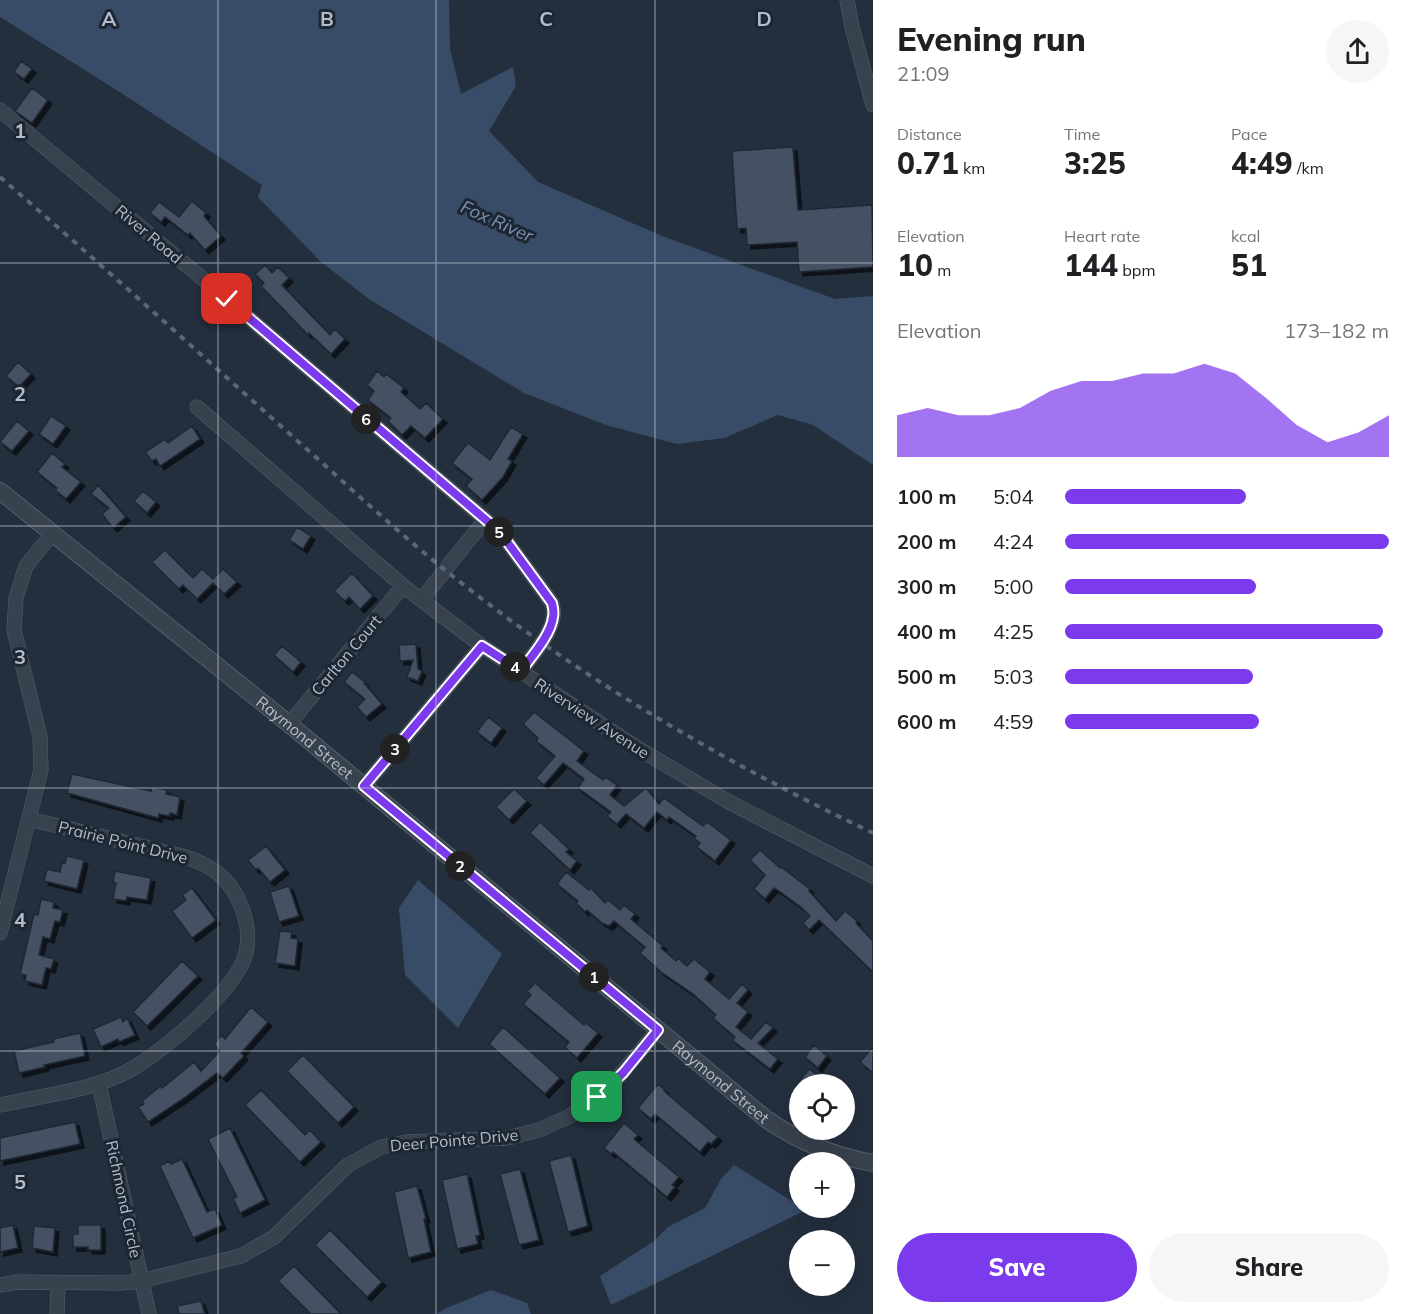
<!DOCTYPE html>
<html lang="en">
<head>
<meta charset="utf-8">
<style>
	:root { --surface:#fff; --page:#f6f6f6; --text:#202124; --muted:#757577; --accent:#7c3aed }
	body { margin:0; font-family:Mulish,sans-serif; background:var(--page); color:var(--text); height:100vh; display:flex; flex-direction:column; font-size:22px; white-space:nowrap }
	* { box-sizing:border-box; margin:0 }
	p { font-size:20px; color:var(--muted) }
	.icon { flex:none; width:33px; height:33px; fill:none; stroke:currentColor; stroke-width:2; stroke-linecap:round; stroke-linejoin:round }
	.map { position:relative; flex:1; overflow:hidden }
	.sheet { display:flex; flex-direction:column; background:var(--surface); width:540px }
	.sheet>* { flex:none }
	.tools { position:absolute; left:789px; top:1074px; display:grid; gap:12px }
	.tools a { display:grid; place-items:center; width:66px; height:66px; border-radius:50%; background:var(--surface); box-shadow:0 6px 24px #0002; font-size:30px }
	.pin { position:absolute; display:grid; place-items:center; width:51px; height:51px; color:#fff; margin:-26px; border-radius:12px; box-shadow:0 3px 9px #0006 }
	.km { position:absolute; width:30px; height:30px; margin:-15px; border-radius:50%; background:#222; color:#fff; font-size:16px; line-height:30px; text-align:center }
	.round { display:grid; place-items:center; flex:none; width:63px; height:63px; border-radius:32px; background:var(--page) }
	.head { display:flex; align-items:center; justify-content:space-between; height:102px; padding:0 24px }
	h1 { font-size:33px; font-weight:800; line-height:45px }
	.stats { display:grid; grid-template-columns:repeat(3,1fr); gap:9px; height:102px; padding:6px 24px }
	.stats div { display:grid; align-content:center }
	.stats b { font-size:30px; font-weight:800 }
	.stats small { font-size:16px; font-weight:400 }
	.stats p { font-size:16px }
	.chart { height:168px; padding:12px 24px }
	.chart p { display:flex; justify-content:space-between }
	.chart svg { width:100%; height:108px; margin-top:6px; fill:var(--accent); opacity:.7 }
	.action { display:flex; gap:12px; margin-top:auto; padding:12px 24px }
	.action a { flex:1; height:69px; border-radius:36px; background:var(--accent); color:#fff; font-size:24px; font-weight:800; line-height:69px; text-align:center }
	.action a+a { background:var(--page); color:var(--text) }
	ul { padding:0 24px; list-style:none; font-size:20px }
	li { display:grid; grid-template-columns:96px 72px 1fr; align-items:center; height:45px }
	li i { height:15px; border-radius:8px; background:var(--accent) }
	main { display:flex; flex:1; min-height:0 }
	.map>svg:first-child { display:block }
	.water { fill:#394c67 }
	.building { fill:#455162; stroke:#1f2835; stroke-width:1.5; filter:url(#shadow) }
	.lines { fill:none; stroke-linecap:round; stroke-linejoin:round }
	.minor-casing { stroke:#565f6c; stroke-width:15 }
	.tertiary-casing { stroke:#565f6c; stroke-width:18 }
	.minor { stroke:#38414e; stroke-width:14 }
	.tertiary { stroke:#38414e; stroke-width:16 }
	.rail { stroke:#5a6575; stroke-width:4; stroke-dasharray:6 6; stroke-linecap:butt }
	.route-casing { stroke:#fff; stroke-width:12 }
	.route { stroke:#7c3aed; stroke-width:8 }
	.grid { fill:none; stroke:#b4bcc9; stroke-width:1.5; stroke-opacity:0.55 }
	.labels { text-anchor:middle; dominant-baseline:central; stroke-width:6; stroke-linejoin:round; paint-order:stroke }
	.street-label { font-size:16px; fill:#b4bcc9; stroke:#1d2633 }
	.water-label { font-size:18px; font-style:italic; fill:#7c92b1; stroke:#1d2633 }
	.grid-label { font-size:20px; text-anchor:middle; font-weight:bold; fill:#b4bcc9; stroke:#1d2633; stroke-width:6; stroke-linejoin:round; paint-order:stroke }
</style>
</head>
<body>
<main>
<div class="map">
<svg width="873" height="1314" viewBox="0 0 873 1314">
	<defs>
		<filter id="shadow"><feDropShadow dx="4" dy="4" stdDeviation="0" flood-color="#0009"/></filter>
	</defs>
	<rect width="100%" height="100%" fill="#242f3e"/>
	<path class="water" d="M0,0H449L450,49L461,94L513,67L516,86L489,131L538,182L662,236L835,299L873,296V465L813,425L778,415L724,438L677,444L606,425L524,393L369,299L321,262L258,197L262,185L115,89L0,17Z
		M418,880L502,954L458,1028L405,975L399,908Z
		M734,1165L806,1210L611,1305L600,1276L654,1241L668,1227L705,1208L721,1179Z
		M491,1290L527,1303L531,1314H437L444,1309Z"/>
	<path class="building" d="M21,61L32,69L24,79L14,72Z
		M32,88L48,100L32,123L15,111Z
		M793,147L798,210L872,205L873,267L799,272L797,242L747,245L746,228L737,229L732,151Z
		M192,201L206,213L204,216L221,236L205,250L190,233L188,235L165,217L161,222L150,213L159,202L179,217Z
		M265,265L272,273L278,267L289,278L282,285L330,335L335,329L345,339L331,354L309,333L308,335L261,286L264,283L255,274Z
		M18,362L31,374L19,387L6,376Z
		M377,371L384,377L386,374L404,388L401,392L420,409L426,403L443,419L425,438L411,426L402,435L388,421L391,418L368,400L374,391L367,385Z
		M51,416L66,426L53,444L39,434Z
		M17,421L29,431L12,451L0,442Z
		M192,426L200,439L160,466L156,459L152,461L145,452L165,439L168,443Z
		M511,427L523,434L508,459L512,461L503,477L482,500L466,486L472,479L452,463L468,443L490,460Z
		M52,453L65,464L62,467L81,482L66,499L55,490L57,488L37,472Z
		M98,485L126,517L113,528L102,514L109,508L91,494Z
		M143,491L156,502L147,513L134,501Z
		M297,527L311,536L303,549L289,540Z
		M165,550L193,578L202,569L213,579L223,569L237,582L224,594L213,583L197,599L183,585L179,589L152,562Z
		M352,573L373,596L360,609L349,597L345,601L334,591Z
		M416,644L418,669L422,671L418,681L407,677L413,660L400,661L399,645Z
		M282,646L301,662L293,672L274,655Z
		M352,672L365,682L364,683L382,704L366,717L357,707L365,699L344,682Z
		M534,712L584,751L577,761L603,780L605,777L617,785L610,795L624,806L646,788L659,804L664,798L703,826L707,822L731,840L715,861L697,847L700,843L694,838L696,836L669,817L667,820L657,812L644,828L626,814L617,824L607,816L611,812L578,788L584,779L563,763L544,785L536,778L555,756L536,741L538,738L523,724Z
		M488,717L502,728L491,743L477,732Z
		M72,774L151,791L152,787L167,790L166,794L180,797L177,815L170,813V816L159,814L158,818L67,793Z
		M514,789L527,801L509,820L496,807Z
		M540,822L569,849L566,852L577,861L570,870L530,833Z
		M266,846L285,870L270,882L258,868L256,870L248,860Z
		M760,850L780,868L781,867L810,889L809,891L836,921L845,911L857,921L856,923L873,941V972L819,920L809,930L803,923L810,916L802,908L779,891L774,888L765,899L754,889L765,875L750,860Z
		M67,856L84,860L77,889L44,881L47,869L60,872L62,862L65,863Z
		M115,871L151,878L147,900L127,897L126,901L113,899L116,883L113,882Z
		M566,872L589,890L591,888L605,903L608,900L620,910L624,905L635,914L631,919L663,946L661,948L676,961L678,958L687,966L694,959L710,972L705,979L729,999L742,984L748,990L737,1003L748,1012L736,1027L751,1039L766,1022L773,1028L758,1043L778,1059L770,1069L732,1040L735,1037L713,1018L716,1015L693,994L661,972L640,953L645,947L633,937L614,921L609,926L602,923L587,910L585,912L576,903L578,901L557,884Z
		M289,886L299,916L279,922L270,892Z
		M192,888L216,920L192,938L172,911L186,900L182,895Z
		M41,899L54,902L53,908L63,910L60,922L55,921L50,939L43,937L39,955L54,959L51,969L46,968L42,985L25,981L26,975L20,974L34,914L38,915Z
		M280,931L292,932L291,938L298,939L295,966L275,963Z
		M182,961L198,976L147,1026L133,1012Z
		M535,983L584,1025L586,1023L598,1033L577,1058L565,1047L569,1042L523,1004L531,995L527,991Z
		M251,1007L268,1022L241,1053L244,1056L223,1078L217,1073L184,1098L148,1122L138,1107L144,1104L142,1101L161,1086L162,1088L194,1062L201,1071L220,1051L214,1044L222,1035L225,1039Z
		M121,1017L123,1022L127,1018L135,1035L119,1042L118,1039L101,1047L93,1029Z
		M503,1027L560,1078L545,1094L489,1044Z
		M80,1033L85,1056L44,1065L45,1067L19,1073L14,1051L54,1042L53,1039Z
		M814,1045L827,1056L818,1068L805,1057Z
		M873,1047V1073L860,1062Z
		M303,1055L354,1107L338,1123L287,1071Z
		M809,1069L820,1077L814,1084H797Z
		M658,1084L665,1090L664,1091L718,1137L711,1144L708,1142L700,1152L655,1114L651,1119L638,1108Z
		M261,1090L305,1135L310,1130L321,1142L300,1162L245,1105Z
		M75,1122L80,1144L0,1161V1138Z
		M624,1123L638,1135L634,1139L679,1177L672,1185L675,1187L667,1197L613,1152L611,1154L604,1148Z
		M230,1128L265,1200L240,1213L233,1198L237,1197L208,1139Z
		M571,1155L588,1226L568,1232L549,1161Z
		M182,1159L207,1212L215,1209L222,1225L193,1238L160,1166L169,1161L171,1164Z
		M520,1169L539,1240L519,1245L500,1174Z
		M467,1174L480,1235L476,1236L478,1244L457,1249L442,1180Z
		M417,1186L426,1219H424L431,1252L408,1258L394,1192Z
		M13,1225L18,1248L0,1252V1228Z
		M78,1225H101V1250H88V1247H73V1234H78Z
		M34,1226L55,1228L53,1252L32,1248Z
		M330,1230L382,1282L367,1297L315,1245Z
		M294,1266L341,1314H311L278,1281Z
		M201,1301L205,1314H179L177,1306Z"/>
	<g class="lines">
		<defs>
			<path id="minor" d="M847,0L852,27L873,105
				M0,110L227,299L500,532L552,603C553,607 554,613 553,617C551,635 531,657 521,671
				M197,407L403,586L482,646L639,749L729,802L873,876
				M448,566L485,520
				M421,600L443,573
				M289,724L403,586
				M364,786L482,646
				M0,933L41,770L40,737L14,630L16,598L26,566L52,534
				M99,1084L149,1314
				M0,1105C44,1095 93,1091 132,1069C165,1050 237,989 246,953C250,935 246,915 238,899C227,875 207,863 182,856L29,819
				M0,1285L18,1282L122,1283L141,1281L241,1256L274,1237L348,1165L381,1147L406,1142L508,1138L539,1130L570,1116L610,1087L658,1030
				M57,1314L58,1283"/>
			<g id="tertiary">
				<path id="s1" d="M0,491L289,724L766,1119C799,1142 833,1156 873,1163"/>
			</g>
		</defs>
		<use href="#minor" class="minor-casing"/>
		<use href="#tertiary" class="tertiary-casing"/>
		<use href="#minor" class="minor"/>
		<use href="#tertiary" class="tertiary"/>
		<path class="rail" d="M0,177C102,265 201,355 301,444C355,492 407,541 464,585C590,684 728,764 873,833"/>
	</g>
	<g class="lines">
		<defs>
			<path id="route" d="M227,299L500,532L552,603C553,607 554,613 553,617C551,635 531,657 521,671L482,646L364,786L658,1030L623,1073L597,1097"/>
		</defs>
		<use href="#route" class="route-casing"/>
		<use href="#route" class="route"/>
	</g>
	<path class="grid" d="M218,0V1314M436,0V1314M655,0V1314M0,263H873M0,526H873M0,788H873M0,1051H873"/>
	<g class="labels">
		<g class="street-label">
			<text transform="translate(149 234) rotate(40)">River Road</text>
			<text transform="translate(346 655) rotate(-50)">Carlton Court</text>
			<text transform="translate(592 718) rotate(33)">Riverview Avenue</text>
			<text stroke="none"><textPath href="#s1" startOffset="392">Raymond Street</textPath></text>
			<text transform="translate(123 842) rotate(14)">Prairie Point Drive</text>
			<text stroke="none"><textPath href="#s1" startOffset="932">Raymond Street</textPath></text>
			<text transform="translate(454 1140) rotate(-5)">Deer Pointe Drive</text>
			<text transform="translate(124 1199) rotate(78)">Richmond Circle</text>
		</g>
		<g class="water-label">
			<text transform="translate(497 221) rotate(24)">Fox River</text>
		</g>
	</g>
	<g class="grid-label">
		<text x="109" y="26">A</text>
		<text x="327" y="26">B</text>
		<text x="546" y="26">C</text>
		<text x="764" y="26">D</text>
		<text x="20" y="138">1</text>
		<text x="20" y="401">2</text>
		<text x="20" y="664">3</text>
		<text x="20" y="927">4</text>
		<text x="20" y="1189">5</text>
	</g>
</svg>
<div class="tools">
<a><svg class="icon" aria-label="locate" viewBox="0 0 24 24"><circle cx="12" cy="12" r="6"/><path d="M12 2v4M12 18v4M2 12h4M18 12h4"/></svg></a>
<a>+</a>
<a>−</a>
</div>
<div class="pin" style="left:597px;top:1097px;background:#1e9e55"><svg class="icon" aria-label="arrive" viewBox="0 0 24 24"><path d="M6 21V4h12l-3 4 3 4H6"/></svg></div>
<div class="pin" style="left:227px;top:299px;background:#d93025"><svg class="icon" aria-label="check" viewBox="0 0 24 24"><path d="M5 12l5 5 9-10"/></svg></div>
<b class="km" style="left:594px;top:977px">1</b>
<b class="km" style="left:460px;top:866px">2</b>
<b class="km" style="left:395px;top:749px">3</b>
<b class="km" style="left:515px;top:667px">4</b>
<b class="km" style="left:499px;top:532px">5</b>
<b class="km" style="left:366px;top:419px">6</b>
</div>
<section class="sheet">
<div class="head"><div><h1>Evening run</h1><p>21:09</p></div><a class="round"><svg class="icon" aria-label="share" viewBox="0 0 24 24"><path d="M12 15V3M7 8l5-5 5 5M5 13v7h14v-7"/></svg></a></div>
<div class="stats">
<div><p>Distance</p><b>0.71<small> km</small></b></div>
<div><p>Time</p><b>3:25</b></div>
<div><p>Pace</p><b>4:49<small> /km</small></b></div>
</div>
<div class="stats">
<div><p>Elevation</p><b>10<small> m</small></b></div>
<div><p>Heart rate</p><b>144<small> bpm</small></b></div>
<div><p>kcal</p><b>51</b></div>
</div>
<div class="chart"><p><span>Elevation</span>173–182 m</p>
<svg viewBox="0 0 160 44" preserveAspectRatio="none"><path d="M0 44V27L10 24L20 27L30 27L40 24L50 17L60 13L70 13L80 10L90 10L100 6L110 10L120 20L130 31L140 38L150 34L160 27V44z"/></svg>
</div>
<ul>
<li><b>100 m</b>5:04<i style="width:56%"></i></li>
<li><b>200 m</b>4:24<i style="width:100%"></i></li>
<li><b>300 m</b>5:00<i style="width:59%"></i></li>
<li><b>400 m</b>4:25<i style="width:98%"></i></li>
<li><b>500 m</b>5:03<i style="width:58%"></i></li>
<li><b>600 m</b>4:59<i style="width:60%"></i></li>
</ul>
<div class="action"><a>Save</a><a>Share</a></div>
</section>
</main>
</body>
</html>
